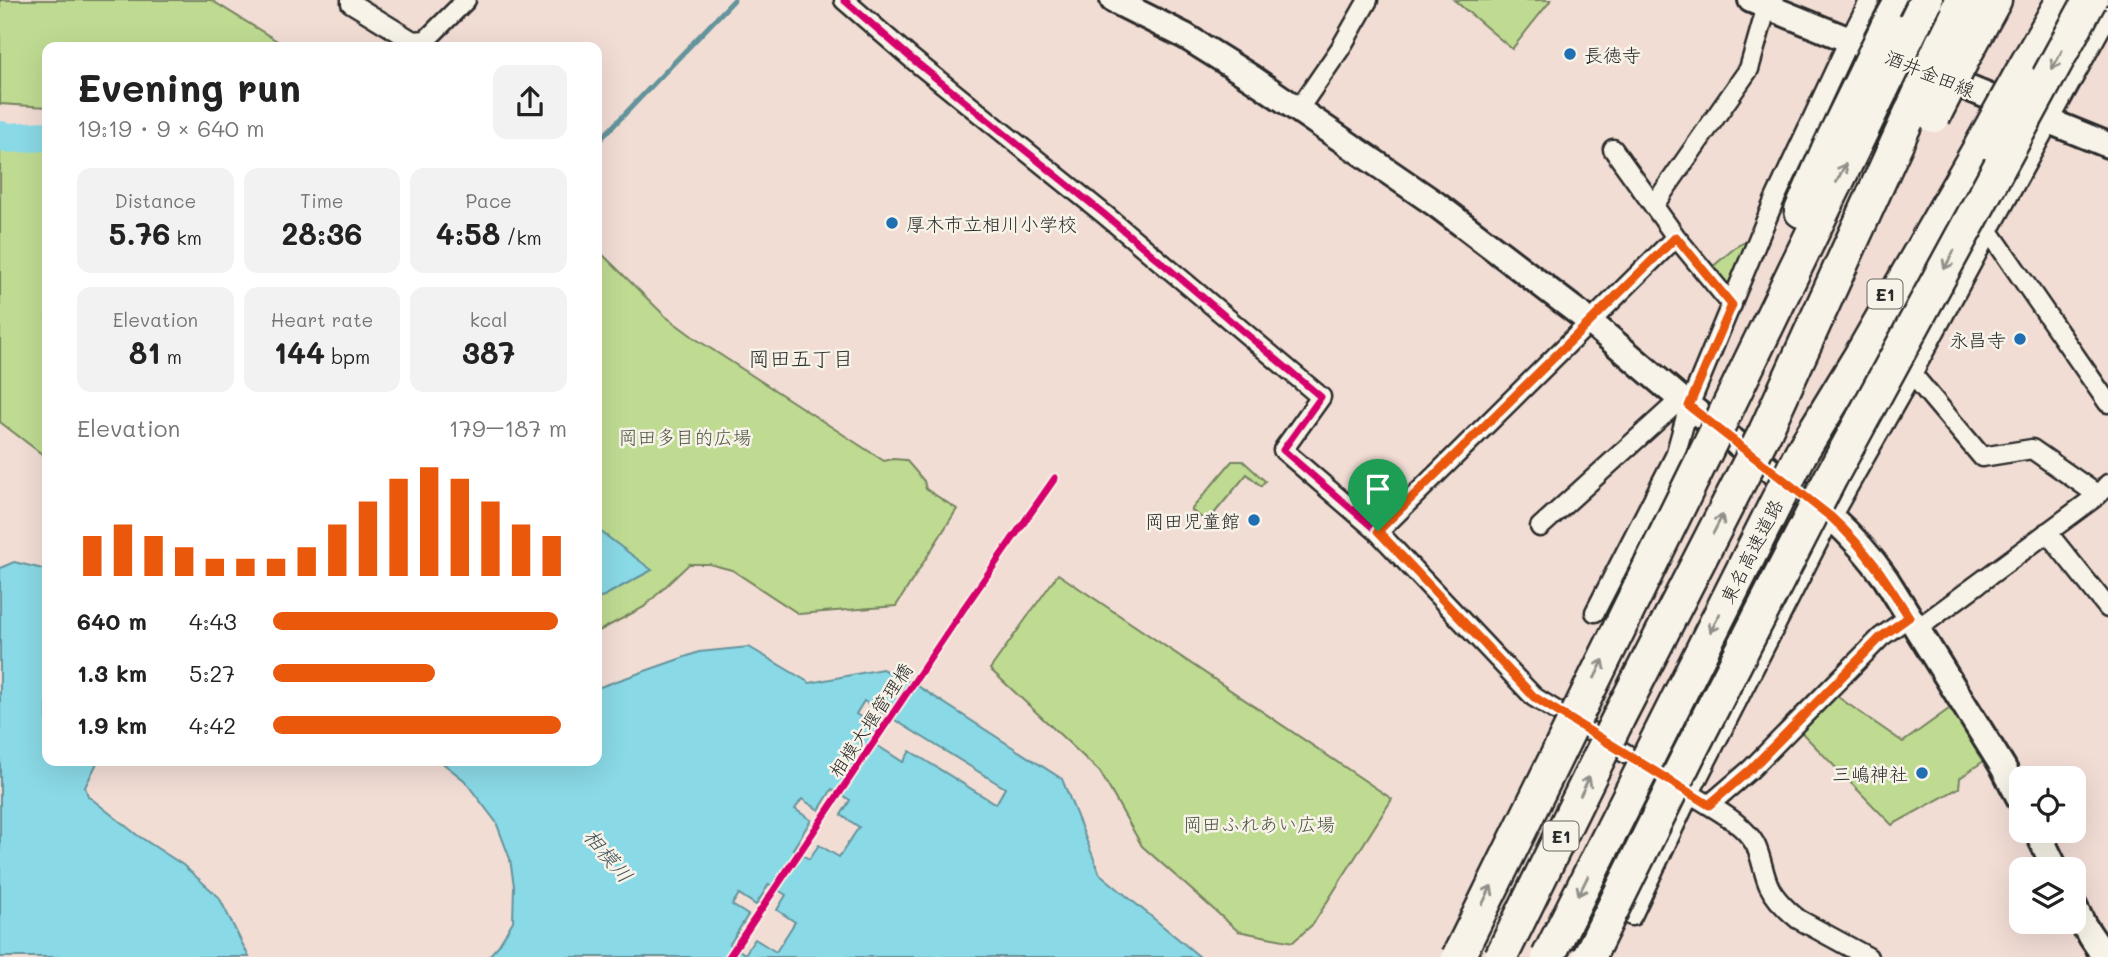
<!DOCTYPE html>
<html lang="en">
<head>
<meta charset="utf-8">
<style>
	:root { --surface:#fff; --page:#f2f2f2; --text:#222; --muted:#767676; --accent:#ea580c }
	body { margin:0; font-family:Mali,"Klee One",sans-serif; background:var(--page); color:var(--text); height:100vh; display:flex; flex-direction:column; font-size:26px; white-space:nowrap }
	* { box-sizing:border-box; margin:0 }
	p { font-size:23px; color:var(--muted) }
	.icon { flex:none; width:38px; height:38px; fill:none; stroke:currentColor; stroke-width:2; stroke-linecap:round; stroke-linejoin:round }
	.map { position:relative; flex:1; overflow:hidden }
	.details { position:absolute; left:42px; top:42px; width:560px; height:724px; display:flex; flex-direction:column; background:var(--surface); border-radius:14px; box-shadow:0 7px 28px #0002 }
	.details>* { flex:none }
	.buttons { position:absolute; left:2009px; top:766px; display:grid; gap:14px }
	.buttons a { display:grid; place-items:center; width:77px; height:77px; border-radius:14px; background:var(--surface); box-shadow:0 7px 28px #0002; font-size:35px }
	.pin { position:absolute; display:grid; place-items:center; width:60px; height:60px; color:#fff; margin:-72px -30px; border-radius:50% 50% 50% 0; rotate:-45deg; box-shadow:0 0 7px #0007 }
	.pin .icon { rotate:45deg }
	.round { display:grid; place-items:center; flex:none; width:74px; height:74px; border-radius:14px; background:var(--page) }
	.overview { display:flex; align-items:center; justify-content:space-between; height:119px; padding:0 35px }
	h1 { font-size:38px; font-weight:800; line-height:52px }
	.metrics { display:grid; grid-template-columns:repeat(3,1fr); gap:10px; height:119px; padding:7px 35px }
	.metrics div { display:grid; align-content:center; border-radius:14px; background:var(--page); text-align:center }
	.metrics b { font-size:30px; font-weight:800 }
	.metrics small { font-size:19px; font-weight:400 }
	.metrics p { font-size:19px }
	.chart { height:196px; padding:14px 35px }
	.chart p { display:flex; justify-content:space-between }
	.chart svg { width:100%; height:126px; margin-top:7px; stroke:var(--accent); stroke-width:6 }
	ul { padding:0 35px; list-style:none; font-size:23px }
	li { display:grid; grid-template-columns:112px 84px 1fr; align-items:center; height:52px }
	li i { height:18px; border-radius:9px; background:var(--accent) }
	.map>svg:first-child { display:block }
	.green { fill:#bfdb92; stroke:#75835e; stroke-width:2 }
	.water { fill:#8ad9e6; stroke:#64939b; stroke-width:2; fill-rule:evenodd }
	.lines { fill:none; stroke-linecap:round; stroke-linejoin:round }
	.stream { stroke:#64939b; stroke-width:5 }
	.river { stroke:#8ad9e6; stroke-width:30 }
	.street-casing { stroke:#2b2b2b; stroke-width:23 }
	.secondary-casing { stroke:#2b2b2b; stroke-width:30 }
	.highway-casing { stroke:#2b2b2b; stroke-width:37 }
	.street { stroke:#f7f3e8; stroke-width:18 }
	.secondary { stroke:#f7f3e8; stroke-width:24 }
	.highway { stroke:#f7f3e8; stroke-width:32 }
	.highway-bridge-casing { stroke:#2b2b2b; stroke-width:37; stroke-linecap:butt }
	.highway-bridge { stroke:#f7f3e8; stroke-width:32 }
	.cycleway-casing { stroke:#f7f3e8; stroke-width:11 }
	.cycleway { stroke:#d6006c; stroke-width:7 }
	.oneway { stroke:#918f8a }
	.route-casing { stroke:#fff; stroke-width:14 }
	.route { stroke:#ea580c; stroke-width:9 }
	.poi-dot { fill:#1f6fb2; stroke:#f7f3e8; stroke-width:2.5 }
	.labels { text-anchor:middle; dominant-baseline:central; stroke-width:5; stroke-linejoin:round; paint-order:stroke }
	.shield { fill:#f7f3e8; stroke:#686764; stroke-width:2 }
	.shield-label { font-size:18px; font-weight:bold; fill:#2b2b2b }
	.poi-label { font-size:19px; fill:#2b2b2b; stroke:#f7f3e8; text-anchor:end }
	.street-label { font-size:19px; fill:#2b2b2b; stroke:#f7f3e8 }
	.park-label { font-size:19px; fill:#505745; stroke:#f7f3e8 }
	.neighbourhood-label { font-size:21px; fill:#2b2b2b; stroke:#f7f3e8 }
	.water-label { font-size:21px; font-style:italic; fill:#43565a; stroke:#f7f3e8 }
</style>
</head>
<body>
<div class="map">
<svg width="2108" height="957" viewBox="0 0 2108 957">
	<rect width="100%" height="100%" fill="#f2ddd5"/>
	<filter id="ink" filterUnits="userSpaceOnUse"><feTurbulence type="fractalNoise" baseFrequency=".0143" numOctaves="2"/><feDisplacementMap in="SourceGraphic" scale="14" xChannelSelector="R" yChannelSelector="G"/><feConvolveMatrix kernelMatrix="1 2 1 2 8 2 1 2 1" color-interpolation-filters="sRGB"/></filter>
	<g filter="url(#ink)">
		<path class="green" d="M0,0H211L287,47H47V107L0,104Z
			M1454,0H1551L1512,49Z
			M0,126L24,128L47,126V458L0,422Z
			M1748,240L1730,284L1723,285L1710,269L1737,246Z
			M597,249L665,316L696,339L884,461L893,459L906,460L924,481L926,489L957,509L896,606L799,614L732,570L709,564H689L644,607L597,632V596L600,598L651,570L597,529Z
			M1232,461H1243L1265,481L1261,486L1247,474L1212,516L1216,520L1211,524L1191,510Z
			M1058,574L1392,799L1313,924L1293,942L1238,931L1142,846L1100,772L990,669Z
			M1835,695L1903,742L1956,704L1989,757L1960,778L1959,788L1892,825L1800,731Z"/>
		<path class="water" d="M597,529L652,570L600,598L597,596Z
			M14,562L47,570V761H98L85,787L88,796L137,835L183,865L219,897L249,957H0V568Z
			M749,647L810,683L882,669L916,685L1062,779L1100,874L1200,957H488L499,945L513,921L514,886L510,859L496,822L464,780L440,761H597V688L699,652ZM864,701L1005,788L996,804L910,751L903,762L875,744L882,731L856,714ZM832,789L850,800L841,815L859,827L839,857L819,845L809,859L793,849L811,820L795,809L802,799L819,810ZM769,884L786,895L777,910L795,922L776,952L755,939L745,954L730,944L748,915L732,905L739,894L756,905Z"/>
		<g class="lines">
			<path class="stream" d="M597,143L734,0"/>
			<path class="river" d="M0,136L7,138L47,136"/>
			<defs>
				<path id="street" d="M351,0V3L413,41L426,40L466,0
					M844,0L911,58L1104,214L1321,397L1283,450L1378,532L1534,697L1709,805L1751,769L1881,637L1909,617
					M1298,110L1340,49L1368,0
					M1613,149L1676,237L1732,305
					M1654,205L1749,69L1767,6
					M1989,231L2108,403
					M1912,374L1982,457L2032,449L2098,495
					M1540,527L1681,399
					M1378,532L1676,237
					M2047,532L2108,608
					M1595,612L1675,456L1689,406L1774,201L1849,40L1870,0
					M1917,629L2098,495L2108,484
					M1709,805C1726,815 1745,827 1755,844C1762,858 1763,873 1769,886C1775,899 1787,910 1798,919L1868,957
					M1632,916L1690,793L1831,517L1912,374L1989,231L2108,15"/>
				<path id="secondary" d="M1113,0L1185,36L1252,78L1437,205L1589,321L1689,406L1831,517C1852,536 1870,556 1886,579L2003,767L2021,801
					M1751,0L2108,145
					M2037,831L2056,870
					M2074,906L2084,926L2105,957"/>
				<path id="highway" d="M1887,27L1902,0
					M1942,43L1961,0
					M1966,53L1995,0
					M2019,77L2063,0
					M1801,211L1829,147L1867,69
					M1726,411L1888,77
					M1765,432L1915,103
					M1801,453L1865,348L1983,142"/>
			</defs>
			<use href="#street" class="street-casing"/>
			<use href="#secondary" class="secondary-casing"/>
			<use href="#highway" class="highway-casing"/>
			<use href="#street" class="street"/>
			<use href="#secondary" class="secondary"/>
			<use href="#highway" class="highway"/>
			<defs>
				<path id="highway-bridge" d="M1867,69L1887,27
					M1888,77L1926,0
					M1915,103L1942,43
					M1934,116L1966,53
					M1983,142L2019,77
					M1458,957L1726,411
					M1501,957L1620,715L1765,432
					M1548,957L1801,453
					M1589,957L1689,754L1831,477L2090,0"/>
			</defs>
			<use href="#highway-bridge" class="highway-bridge-casing"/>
			<use href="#highway-bridge" class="highway-bridge"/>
			<defs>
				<path id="cycleway" d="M844,0L911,58L1104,214L1321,397L1283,450L1378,532L1534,697L1709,805L1751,769L1881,637L1909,617
					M729,957L962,611L1055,478"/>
			</defs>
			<use href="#cycleway" class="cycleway-casing"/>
			<use href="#cycleway" class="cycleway"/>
		</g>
		<defs><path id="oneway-shaft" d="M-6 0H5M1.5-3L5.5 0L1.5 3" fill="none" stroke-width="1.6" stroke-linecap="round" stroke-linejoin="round" transform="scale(1.75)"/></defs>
		<g class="oneway">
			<use href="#oneway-shaft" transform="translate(2057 60) rotate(118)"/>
			<use href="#oneway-shaft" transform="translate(1841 173) rotate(-64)"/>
			<use href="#oneway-shaft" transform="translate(1949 260) rotate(118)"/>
			<use href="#oneway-shaft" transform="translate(1718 524) rotate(-63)"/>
			<use href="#oneway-shaft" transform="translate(1715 623) rotate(117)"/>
			<use href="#oneway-shaft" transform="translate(1599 669) rotate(-64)"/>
			<use href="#oneway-shaft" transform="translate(1585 786) rotate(-64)"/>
			<use href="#oneway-shaft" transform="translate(1583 886) rotate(116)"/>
			<use href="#oneway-shaft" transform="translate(1487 895) rotate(-64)"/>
		</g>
	</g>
	<g class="lines" filter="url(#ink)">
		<defs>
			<path id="route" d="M1676,237L1732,305L1689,406L1831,517C1866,549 1884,577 1909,617L1881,637L1751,769L1709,805L1534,697L1378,531Z"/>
		</defs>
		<use href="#route" class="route-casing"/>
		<use href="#route" class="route"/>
	</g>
	<g class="poi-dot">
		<circle cx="1570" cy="54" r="7"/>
		<circle cx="892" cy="223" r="7"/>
		<circle cx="2020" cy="339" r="7"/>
		<circle cx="1254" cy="520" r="7"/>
		<circle cx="1922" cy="773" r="7"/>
	</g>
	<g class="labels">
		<g class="shield">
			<rect x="1867.5" y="279.5" width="35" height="29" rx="5"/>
			<rect x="1543.5" y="821.5" width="35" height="29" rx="5"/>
		</g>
		<g class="shield-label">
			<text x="1885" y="294">E1</text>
			<text x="1561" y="836">E1</text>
		</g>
		<g class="poi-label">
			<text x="1584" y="54" text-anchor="start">長徳寺</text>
			<text x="906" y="223" text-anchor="start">厚木市立相川小学校</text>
			<text x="2006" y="339">永昌寺</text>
			<text x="1240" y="520">岡田児童館</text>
			<text x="1908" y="773">三嶋神社</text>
		</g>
		<g class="street-label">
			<text transform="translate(1930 73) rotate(22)">酒井金田線</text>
			<text transform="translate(1751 551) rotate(-63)">東名高速道路</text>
			<text transform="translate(870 720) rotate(-56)">相模大堰管理橋</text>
		</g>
		<g class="park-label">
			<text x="685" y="436">岡田多目的広場</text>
			<text x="1259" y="823">岡田ふれあい広場</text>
		</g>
		<g class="neighbourhood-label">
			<text x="801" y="357">岡田五丁目</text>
		</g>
		<g class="water-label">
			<text transform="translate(609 855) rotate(50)">相模川</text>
		</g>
	</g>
</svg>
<div class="buttons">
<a><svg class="icon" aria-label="locate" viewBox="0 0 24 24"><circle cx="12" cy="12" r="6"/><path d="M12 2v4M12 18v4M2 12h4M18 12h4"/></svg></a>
<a><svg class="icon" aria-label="layers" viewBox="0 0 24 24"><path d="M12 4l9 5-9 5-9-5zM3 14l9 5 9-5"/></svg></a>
</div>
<div class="pin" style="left:1378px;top:531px;background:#1e9e55"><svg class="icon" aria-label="arrive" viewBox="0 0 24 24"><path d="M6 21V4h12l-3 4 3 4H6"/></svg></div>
<section class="details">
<div class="overview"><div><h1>Evening run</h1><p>19:19 · 9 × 640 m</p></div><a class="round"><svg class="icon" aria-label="share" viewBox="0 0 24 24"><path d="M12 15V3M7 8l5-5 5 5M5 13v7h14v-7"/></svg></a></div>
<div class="metrics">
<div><p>Distance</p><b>5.76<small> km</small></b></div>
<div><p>Time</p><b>28:36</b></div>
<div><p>Pace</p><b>4:58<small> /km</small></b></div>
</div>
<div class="metrics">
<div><p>Elevation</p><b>81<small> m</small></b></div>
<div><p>Heart rate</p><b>144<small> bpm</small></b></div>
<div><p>kcal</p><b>387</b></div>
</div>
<div class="chart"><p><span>Elevation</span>179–187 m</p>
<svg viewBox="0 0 160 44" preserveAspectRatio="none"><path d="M5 44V30M15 44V26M25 44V30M35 44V34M45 44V38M55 44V38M65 44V38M75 44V34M85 44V26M95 44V18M105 44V10M115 44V6M125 44V10M135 44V18M145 44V26M155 44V30"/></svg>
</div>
<ul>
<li><b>640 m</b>4:43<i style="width:97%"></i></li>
<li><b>1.3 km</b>5:27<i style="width:55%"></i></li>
<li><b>1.9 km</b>4:42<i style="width:98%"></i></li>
</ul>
</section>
</div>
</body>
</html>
